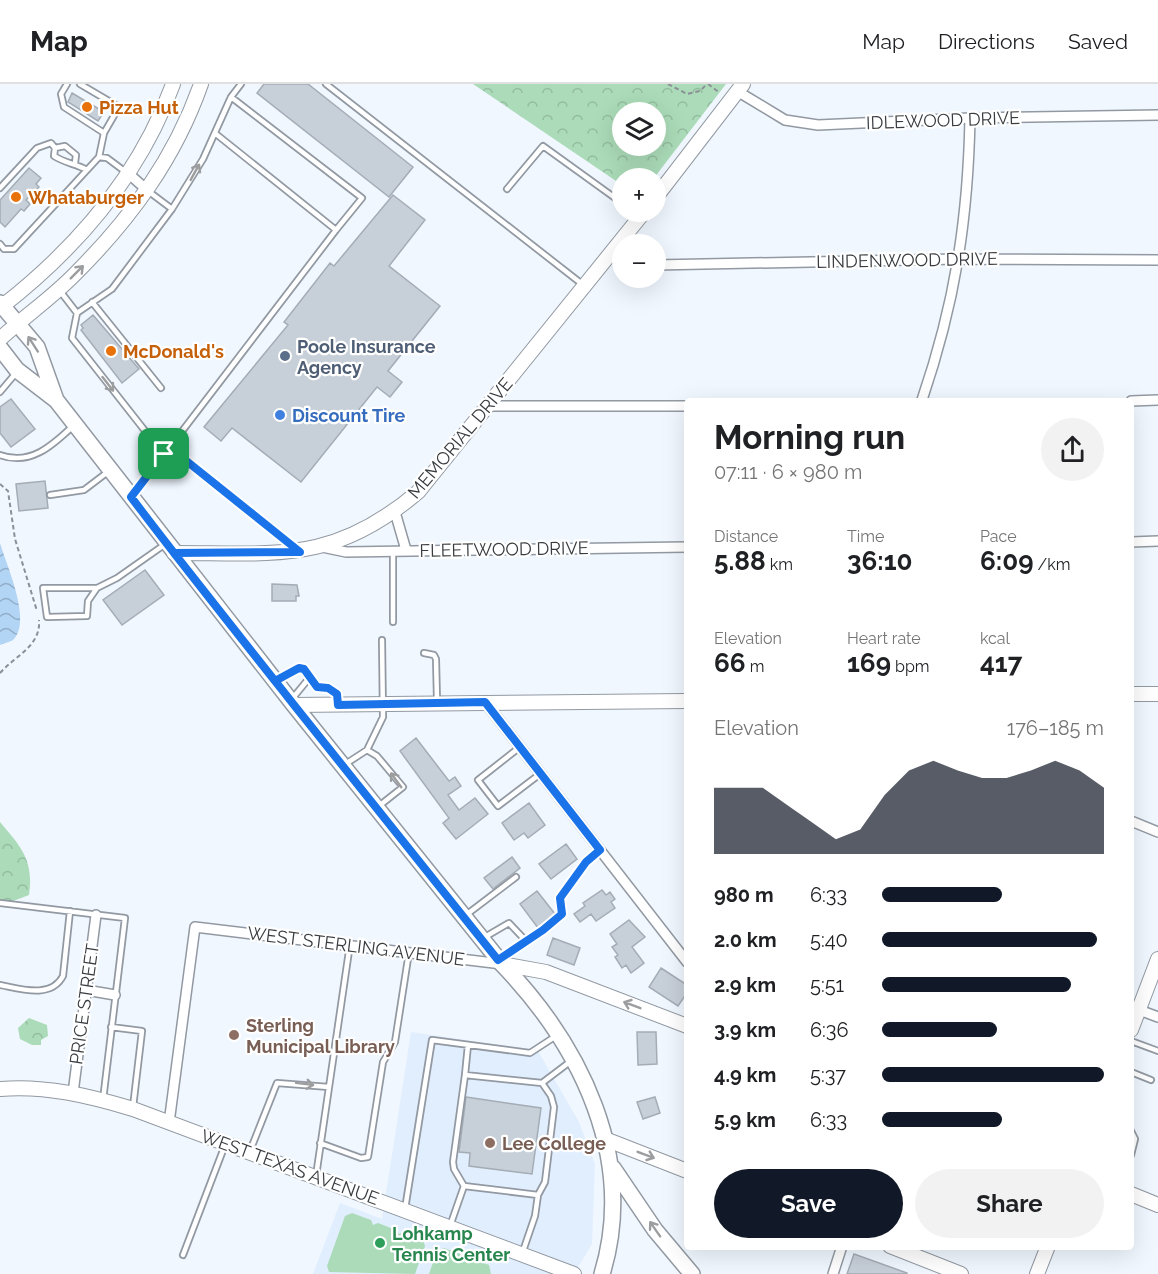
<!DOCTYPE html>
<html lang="en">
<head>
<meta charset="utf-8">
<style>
	:root { --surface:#fff; --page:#f2f2f2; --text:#202124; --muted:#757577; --line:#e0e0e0; --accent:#111827 }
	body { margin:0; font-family:Raleway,sans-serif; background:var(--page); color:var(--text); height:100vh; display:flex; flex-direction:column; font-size:22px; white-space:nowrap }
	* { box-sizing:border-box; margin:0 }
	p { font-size:20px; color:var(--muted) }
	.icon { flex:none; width:33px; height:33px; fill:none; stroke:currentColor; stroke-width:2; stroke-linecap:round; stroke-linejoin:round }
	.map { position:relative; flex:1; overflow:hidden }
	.sheet { position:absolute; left:684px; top:314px; width:450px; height:852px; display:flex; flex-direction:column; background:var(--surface); border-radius:6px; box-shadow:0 6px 24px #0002 }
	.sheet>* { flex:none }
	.buttons { position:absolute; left:612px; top:18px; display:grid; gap:12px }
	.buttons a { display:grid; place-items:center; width:54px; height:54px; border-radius:50%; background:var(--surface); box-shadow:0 6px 24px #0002; font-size:30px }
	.pin { position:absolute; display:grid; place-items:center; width:51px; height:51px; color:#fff; margin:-26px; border-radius:12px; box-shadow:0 3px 9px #0006 }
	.round { display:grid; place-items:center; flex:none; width:63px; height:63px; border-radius:32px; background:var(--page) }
	.headline { display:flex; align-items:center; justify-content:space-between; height:102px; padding:0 30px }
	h1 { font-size:33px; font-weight:700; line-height:45px }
	.figures { display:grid; grid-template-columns:repeat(3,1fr); gap:9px; height:102px; padding:6px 30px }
	.figures div { display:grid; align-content:center }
	.figures b { font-size:26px; font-weight:700 }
	.figures small { font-size:16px; font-weight:400 }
	.figures p { font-size:16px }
	.chart { height:168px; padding:12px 30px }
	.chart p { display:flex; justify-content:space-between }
	.chart svg { width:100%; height:108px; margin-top:6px; fill:var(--accent); opacity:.7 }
	.button { display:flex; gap:12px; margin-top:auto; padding:12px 30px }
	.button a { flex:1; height:69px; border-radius:36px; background:var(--accent); color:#fff; font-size:24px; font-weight:700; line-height:69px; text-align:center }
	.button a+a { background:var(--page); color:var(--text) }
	ul { padding:0 30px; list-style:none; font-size:20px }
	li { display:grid; grid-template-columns:96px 72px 1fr; align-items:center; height:45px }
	li i { height:15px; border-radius:8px; background:var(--accent) }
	header { display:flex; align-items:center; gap:36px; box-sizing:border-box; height:84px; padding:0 30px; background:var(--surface); border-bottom:2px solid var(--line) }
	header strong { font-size:28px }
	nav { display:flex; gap:33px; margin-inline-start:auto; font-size:21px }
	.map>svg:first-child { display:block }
	.built { fill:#e1eefe }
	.park { fill:url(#park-crowns); fill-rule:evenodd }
	.pitch { fill:#abdbb8 }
	.water { fill:url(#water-waves) }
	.building { fill:#c7cfd8; stroke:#a4acb5; stroke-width:1.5 }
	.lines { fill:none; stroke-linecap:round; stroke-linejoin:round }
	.lane-casing { stroke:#9299a2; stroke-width:8 }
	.street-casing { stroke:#9299a2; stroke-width:12 }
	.secondary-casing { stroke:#9299a2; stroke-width:16 }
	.primary-casing { stroke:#9299a2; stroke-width:18 }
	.path { stroke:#8b9096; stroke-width:2; stroke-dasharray:4.5 3; stroke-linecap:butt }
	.lane { stroke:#fff; stroke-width:4.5 }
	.street { stroke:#fff; stroke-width:9 }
	.secondary { stroke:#fff; stroke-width:14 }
	.primary { stroke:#fff; stroke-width:15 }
	.oneway { stroke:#9c9d9f }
	.route-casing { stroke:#fff; stroke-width:12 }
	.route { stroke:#1a73e8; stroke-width:8 }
	.food-dot { fill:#e8710a; stroke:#fff; stroke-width:2 }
	.service-dot { fill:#5c6f8a; stroke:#fff; stroke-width:2 }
	.shop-dot { fill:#3f7fe0; stroke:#fff; stroke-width:2 }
	.education-dot { fill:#8d6e63; stroke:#fff; stroke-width:2 }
	.leisure-dot { fill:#2e9e5b; stroke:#fff; stroke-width:2 }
	.labels { text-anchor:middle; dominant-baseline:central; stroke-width:4.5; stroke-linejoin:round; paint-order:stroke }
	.food-label { font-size:18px; font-weight:bold; fill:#c56008; stroke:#fff; text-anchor:start }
	.street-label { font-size:18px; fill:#383b3f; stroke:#fff }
	.service-label { font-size:18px; font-weight:bold; fill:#4e5e75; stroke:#fff; text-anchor:start }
	.shop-label { font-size:18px; font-weight:bold; fill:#366cbe; stroke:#fff; text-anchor:start }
	.education-label { font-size:18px; font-weight:bold; fill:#785e54; stroke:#fff; text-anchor:start }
	.leisure-label { font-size:18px; font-weight:bold; fill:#27864d; stroke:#fff; text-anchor:start }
</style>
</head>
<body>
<header>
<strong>Map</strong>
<nav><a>Map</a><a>Directions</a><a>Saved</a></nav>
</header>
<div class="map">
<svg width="1158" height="1190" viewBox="0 0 1158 1190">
	<defs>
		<pattern id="park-crowns" width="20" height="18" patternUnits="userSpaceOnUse" patternTransform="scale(1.5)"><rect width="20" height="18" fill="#abdbb8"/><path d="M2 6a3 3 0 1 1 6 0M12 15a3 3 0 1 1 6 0" fill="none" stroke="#94bd9f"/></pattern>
		<pattern id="water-waves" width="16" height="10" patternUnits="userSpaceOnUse" patternTransform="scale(1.5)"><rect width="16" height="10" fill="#b2d5f6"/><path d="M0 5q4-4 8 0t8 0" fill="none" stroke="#92aec9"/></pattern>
	</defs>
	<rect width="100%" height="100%" fill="#f0f7ff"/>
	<path class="built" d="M411,948L538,967L579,1038L595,1080L592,1160L574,1190H313L340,1119L382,1135Z"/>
	<path class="park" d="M473,0H726L654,94H622V101ZM622,28H656V62H622Z
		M0,738C21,763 34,776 29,811L0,822Z
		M29,934L47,941L48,952L41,956V961H32L20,955L18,944Z"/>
	<path class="pitch" d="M352,1129L371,1136L373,1141L378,1139L396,1146L399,1150L404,1148L423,1156L425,1162L415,1190L329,1188L327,1182L345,1132Z
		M444,1164L463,1171L466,1176L470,1174L489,1181L491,1190H429L437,1167Z"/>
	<path class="water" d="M0,459C6,480 33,538 13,556C10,558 4,559 0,561Z"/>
	<path class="building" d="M264,0H308L413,83L389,113L257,9Z
		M72,9L104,28L98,37L68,18Z
		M29,84L41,94L36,100L39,103L26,116L30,120L24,127L21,125L5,143L0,138V116Z
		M393,111L425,136L389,182L440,222L388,287L402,298L390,313L377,303L301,398L232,344L221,357L204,343L288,241L284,238L330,179L334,182Z
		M93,231L139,285L122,299L81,246L83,244L81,241Z
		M11,315L35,345L11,363L0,349V323Z
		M45,397L48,424L19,427L16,400Z
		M145,486L164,511L122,541L103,516Z
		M272,500L297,501L299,512H296V517H272Z
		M416,654L449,697L455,693L461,702L448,711L459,726L475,714L488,730L456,755L443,739L449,734L400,667Z
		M529,719L545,741L528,754L524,749L514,756L502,739Z
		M566,760L577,775L551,795L539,780Z
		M512,773L520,784L493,805L484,794Z
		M602,806L606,811L610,808L615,815L611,818L615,824L596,837L591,830L580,838L574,830L585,822L583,819Z
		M537,807L555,830L538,844L520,820Z
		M629,836L645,853L632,863L644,879L631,889L626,881L622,884L615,873L618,871L612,863L617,860L610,850Z
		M553,854L580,864L574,881L547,871Z
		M661,884L687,901V909L678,922L649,903Z
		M637,948H656L657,980L638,981Z
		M466,1013L541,1024L532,1090L469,1082L470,1069L459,1068Z
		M655,1013L660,1029L643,1035L637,1018Z
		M854,1170L907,1189V1190H847Z"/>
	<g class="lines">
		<defs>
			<path id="lane" d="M67,0L61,10L64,23L104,49
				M80,0L119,23L104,49L99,73
				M326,0L582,200
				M231,13L362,114L336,146
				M55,64L65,62L76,71L75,79
				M0,104L37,64L51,59L55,64L54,72C65,79 76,80 87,86
				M507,105L543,62L622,119
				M148,107L172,125
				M0,160L4,165H14L99,73L107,74L127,89
				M60,207L77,229L72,254L164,371L184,375L294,463
				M92,218L161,304
				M77,229L112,205L172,125L203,75L231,13L241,0
				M0,308L16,289
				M0,371C30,382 52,362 73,342
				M134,410L336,146L216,50
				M50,411L84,406L109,387
				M393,467V538
				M97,504H43L47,533L87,532L88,517L97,504L117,494L164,461
				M424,569L434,571L436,575L437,616
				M277,596L299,584L304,585L310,593
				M292,615L310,593L317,603L334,607L338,618
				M520,663L478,696L498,722L540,690
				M367,666L377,672L403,703L379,722
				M344,681L367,666L383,633L382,556
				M0,819L125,834L103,1016
				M466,831L516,793
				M485,853L509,839L527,858
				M502,873L543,846L562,830L560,814L586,778L600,766
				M0,901C21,905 51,915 63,892L70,827
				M111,943L142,947L133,1023
				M1131,957L1158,967
				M1131,988L1151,996
				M465,991L468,961
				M1131,1047L1135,1055L1131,1071
				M320,1059L361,1074L368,1073L383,978L395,958L409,868
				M250,1067L277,999L329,1003
				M316,1092L350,860
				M464,1102L538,1111L535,1132L522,1170
				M538,1111L545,1098L554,1023L551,1012L542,999
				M405,1125L432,956L530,969L556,952
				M450,1142L464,1102L454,1085L453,1078L465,991L542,999L571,977
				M183,1171L225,1061"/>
			<path id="street" d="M737,7L785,36L818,41L970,34L1158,31
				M129,90L147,106
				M656,181L958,175L1158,176
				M922,316C955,219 968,136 970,34
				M1131,317L1158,316
				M489,322H687
				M395,428L406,466
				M1131,458L1158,457
				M322,463L346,468L687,463
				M485,618L687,878
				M1131,737L1158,748
				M86,906L115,911
				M1131,923L1158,933
				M73,1009L96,831
				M169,1039L195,843L502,880
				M833,1190L842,1162"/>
			<path id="secondary" d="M656,113L743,0
				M0,224C76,165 140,91 173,0
				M0,255C25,232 53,213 76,189C131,134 175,74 201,0
				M174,469C277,469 333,480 418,408L644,128
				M1131,610H1158
				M294,621L687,617
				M502,880L546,888L687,942
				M1131,946L1158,875
				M0,1005C45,1001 90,1012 133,1025L574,1190
				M605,1055L687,1087
				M1131,1110L1158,1121
				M890,1162L961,1190
				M1037,1190L1048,1162"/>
			<path id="primary" d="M0,219L37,263L56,316
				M0,264L17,286L56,316L294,621L502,880C581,962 637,1075 602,1190
				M613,1084L655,1146L692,1190"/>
		</defs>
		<use href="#lane" class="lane-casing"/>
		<use href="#street" class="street-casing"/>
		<use href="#secondary" class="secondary-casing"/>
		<use href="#primary" class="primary-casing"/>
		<path class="path" d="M668,0L687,10L700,7L707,0
			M708,0L720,9
			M0,400L8,407L15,455L37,527
			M0,589C16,571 41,562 39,536"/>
		<use href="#lane" class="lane"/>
		<use href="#street" class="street"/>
		<use href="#secondary" class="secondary"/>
		<use href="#primary" class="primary"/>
	</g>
	<defs><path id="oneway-shaft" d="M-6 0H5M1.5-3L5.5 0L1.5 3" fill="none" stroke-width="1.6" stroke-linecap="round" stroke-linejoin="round" transform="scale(1.5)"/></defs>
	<g class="oneway">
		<use href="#oneway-shaft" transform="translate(195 88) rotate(-61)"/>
		<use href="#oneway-shaft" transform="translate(77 188) rotate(-45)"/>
		<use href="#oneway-shaft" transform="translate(33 260) rotate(-123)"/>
		<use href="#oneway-shaft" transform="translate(108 300) rotate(52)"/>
		<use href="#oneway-shaft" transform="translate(396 696) rotate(-126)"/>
		<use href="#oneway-shaft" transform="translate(632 921) rotate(-159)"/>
		<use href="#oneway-shaft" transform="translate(305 1000) rotate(7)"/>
		<use href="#oneway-shaft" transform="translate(646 1071) rotate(21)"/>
		<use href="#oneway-shaft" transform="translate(655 1145) rotate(-125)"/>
	</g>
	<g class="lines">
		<defs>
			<path id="route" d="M164,370L131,413C181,479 232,543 283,607L294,621L498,876L543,846L562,830L560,814L586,778L600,766L485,618L338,621L337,610L328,604L317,603L304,585L299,584L275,597L174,469L300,468L184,375L164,370"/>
		</defs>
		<use href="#route" class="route-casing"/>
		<use href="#route" class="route"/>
	</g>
	<g class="food-dot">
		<circle cx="87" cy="23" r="6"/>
		<circle cx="16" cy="113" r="6"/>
		<circle cx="111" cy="267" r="6"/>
	</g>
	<circle class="service-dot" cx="285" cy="272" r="6"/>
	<circle class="shop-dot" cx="280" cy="331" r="6"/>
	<g class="education-dot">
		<circle cx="234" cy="951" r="6"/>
		<circle cx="490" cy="1059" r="6"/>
	</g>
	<circle class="leisure-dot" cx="380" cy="1159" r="6"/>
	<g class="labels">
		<g class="food-label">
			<text x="99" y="23">Pizza Hut</text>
			<text x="28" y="113">Whataburger</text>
			<text x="123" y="267">McDonald's</text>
		</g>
		<g class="street-label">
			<text transform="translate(943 36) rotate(-2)">IDLEWOOD DRIVE</text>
			<text transform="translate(907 176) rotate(-1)">LINDENWOOD DRIVE</text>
			<text transform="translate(460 354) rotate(-50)">MEMORIAL DRIVE</text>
			<text transform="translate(504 465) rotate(-1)">FLEETWOOD DRIVE</text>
			<text transform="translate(356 862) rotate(7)">WEST STERLING AVENUE</text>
			<text transform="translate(84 920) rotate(-82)">PRICE STREET</text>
			<text transform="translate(290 1083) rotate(20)">WEST TEXAS AVENUE</text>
		</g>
		<g class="service-label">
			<text x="297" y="262">Poole Insurance<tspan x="297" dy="21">Agency</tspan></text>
		</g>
		<g class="shop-label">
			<text x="292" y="331">Discount Tire</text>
		</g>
		<g class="education-label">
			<text x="246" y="941">Sterling<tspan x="246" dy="21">Municipal Library</tspan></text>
			<text x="502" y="1059">Lee College</text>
		</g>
		<g class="leisure-label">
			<text x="392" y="1149">Lohkamp<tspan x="392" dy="21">Tennis Center</tspan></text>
		</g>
	</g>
</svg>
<div class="buttons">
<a><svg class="icon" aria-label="layers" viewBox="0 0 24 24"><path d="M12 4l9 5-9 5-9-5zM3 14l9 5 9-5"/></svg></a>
<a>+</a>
<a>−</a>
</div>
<div class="pin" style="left:164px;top:370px;background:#1e9e55"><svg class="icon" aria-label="arrive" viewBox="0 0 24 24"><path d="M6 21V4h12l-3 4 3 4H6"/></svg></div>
<section class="sheet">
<div class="headline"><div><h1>Morning run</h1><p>07:11 · 6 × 980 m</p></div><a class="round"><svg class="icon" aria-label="share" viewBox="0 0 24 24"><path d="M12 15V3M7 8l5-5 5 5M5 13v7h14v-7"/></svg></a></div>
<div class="figures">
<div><p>Distance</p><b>5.88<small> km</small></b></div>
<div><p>Time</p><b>36:10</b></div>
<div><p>Pace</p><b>6:09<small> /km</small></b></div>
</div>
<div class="figures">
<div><p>Elevation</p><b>66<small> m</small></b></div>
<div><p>Heart rate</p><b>169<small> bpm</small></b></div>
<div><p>kcal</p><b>417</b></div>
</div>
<div class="chart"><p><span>Elevation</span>176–185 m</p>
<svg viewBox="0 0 160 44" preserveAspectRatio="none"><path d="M0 44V17L10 17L20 17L30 24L40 31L50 38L60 34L70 20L80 10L90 6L100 10L110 13L120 13L130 10L140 6L150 10L160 17V44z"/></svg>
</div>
<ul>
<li><b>980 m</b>6:33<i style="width:54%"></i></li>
<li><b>2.0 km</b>5:40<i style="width:97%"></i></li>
<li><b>2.9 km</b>5:51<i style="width:85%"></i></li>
<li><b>3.9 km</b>6:36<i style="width:52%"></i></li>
<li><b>4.9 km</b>5:37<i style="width:100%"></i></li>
<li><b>5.9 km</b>6:33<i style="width:54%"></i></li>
</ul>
<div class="button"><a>Save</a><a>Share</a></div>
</section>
</div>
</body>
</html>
